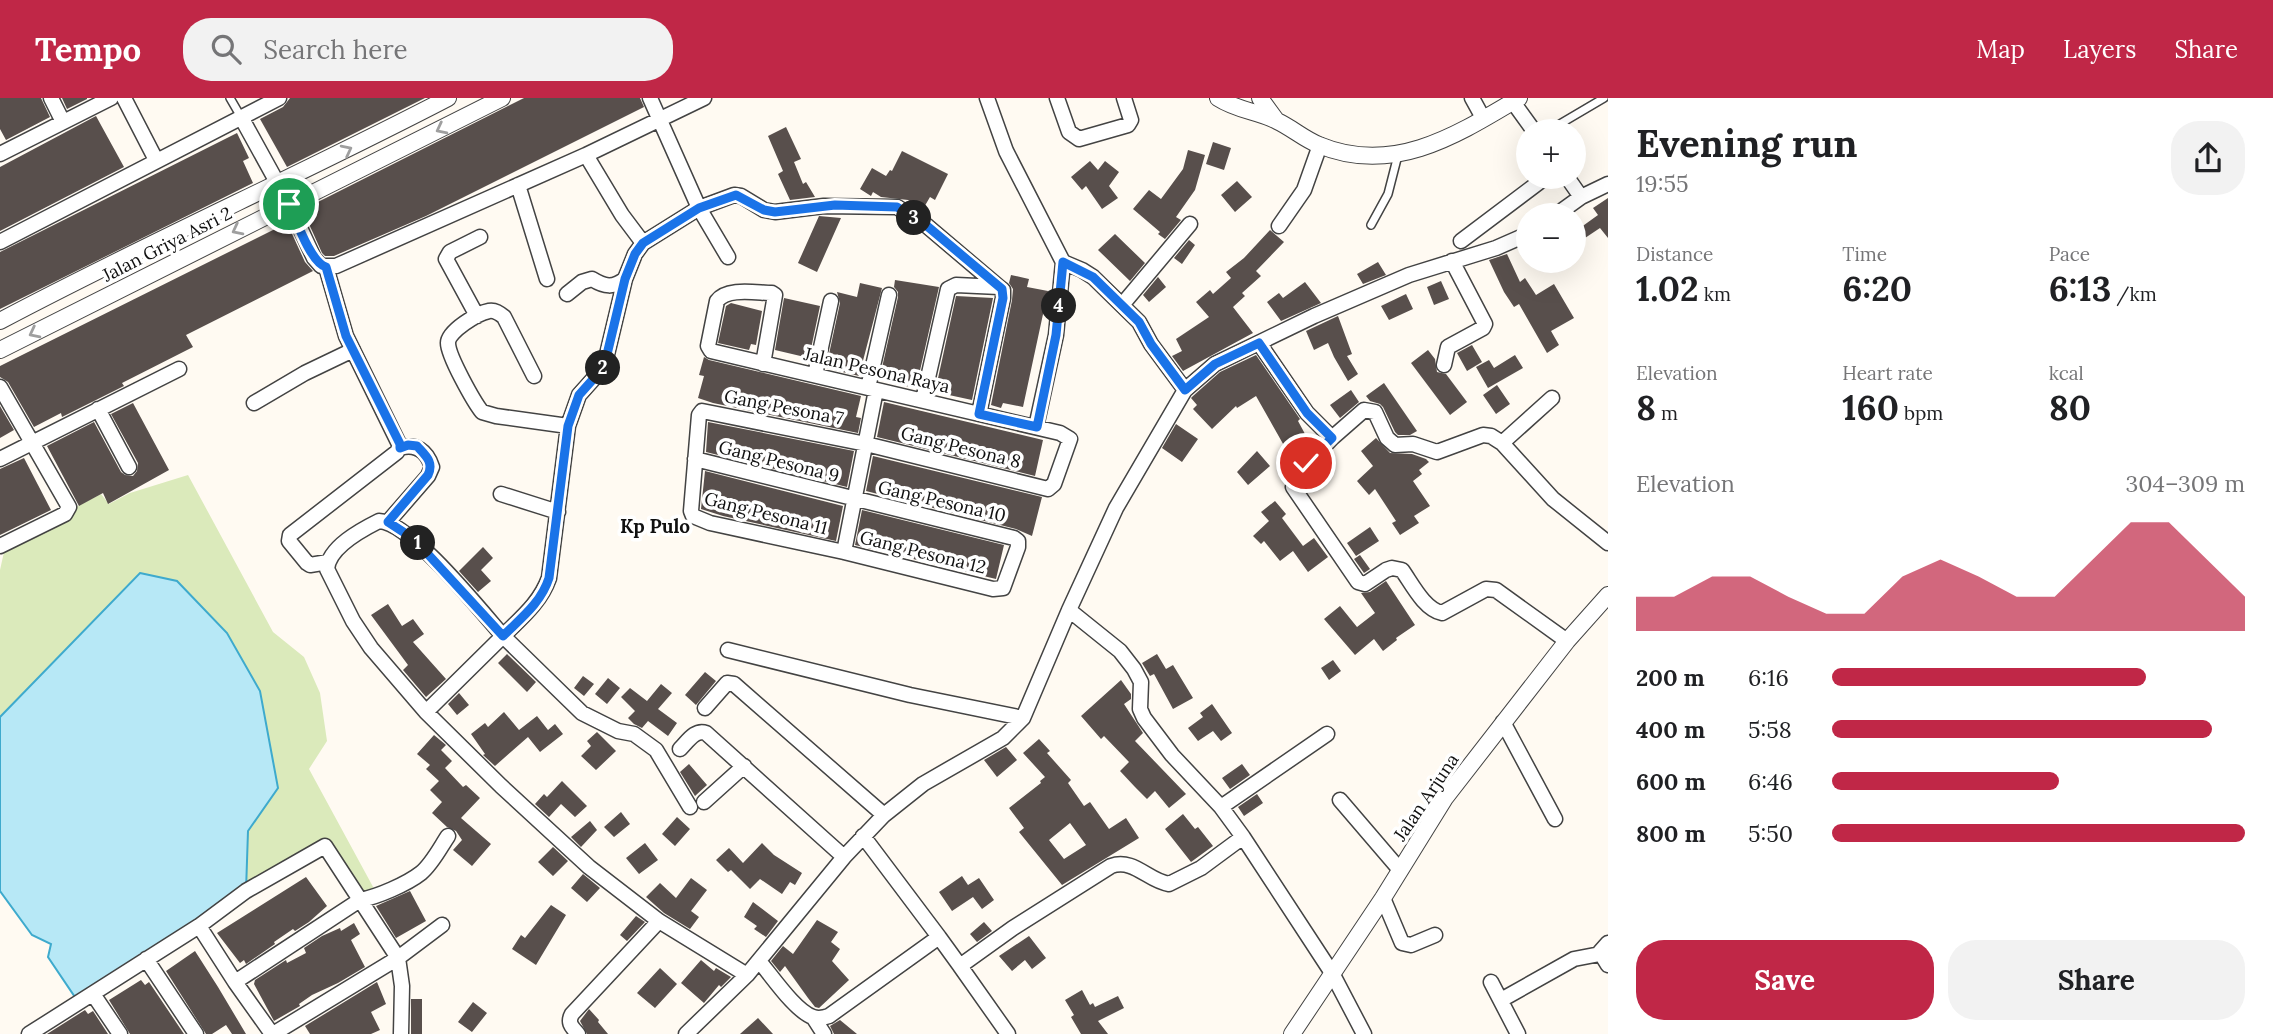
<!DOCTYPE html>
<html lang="en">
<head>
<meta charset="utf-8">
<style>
	:root { --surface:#fff; --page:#f2f2f2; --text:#202124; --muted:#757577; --accent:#c02747 }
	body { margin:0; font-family:Lora,serif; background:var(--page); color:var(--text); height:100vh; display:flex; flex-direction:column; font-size:26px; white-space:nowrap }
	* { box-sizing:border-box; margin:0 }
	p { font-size:23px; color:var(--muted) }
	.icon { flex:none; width:38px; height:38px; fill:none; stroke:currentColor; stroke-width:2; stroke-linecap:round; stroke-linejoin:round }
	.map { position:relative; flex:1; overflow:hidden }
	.panel { display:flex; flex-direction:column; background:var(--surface); width:665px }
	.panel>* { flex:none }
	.tools { position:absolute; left:1516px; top:21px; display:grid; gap:14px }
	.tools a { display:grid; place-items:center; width:70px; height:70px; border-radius:50%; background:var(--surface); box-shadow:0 7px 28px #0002; font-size:35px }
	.pin { position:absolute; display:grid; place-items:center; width:60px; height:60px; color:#fff; margin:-30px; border:4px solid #fff; border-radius:50%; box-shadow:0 2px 7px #0007 }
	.km { position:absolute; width:35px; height:35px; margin:-18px; border-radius:50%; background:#222; color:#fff; font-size:19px; line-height:35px; text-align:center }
	.round { display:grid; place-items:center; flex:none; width:74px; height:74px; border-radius:28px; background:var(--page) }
	.overview { display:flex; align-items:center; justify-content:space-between; height:119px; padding:0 28px }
	h1 { font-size:38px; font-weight:700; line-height:52px }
	.figures { display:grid; grid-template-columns:repeat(3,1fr); gap:10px; height:119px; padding:7px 28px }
	.figures div { display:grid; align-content:center }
	.figures b { font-size:35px; font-weight:700 }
	.figures small { font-size:19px; font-weight:400 }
	.figures p { font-size:19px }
	.chart { height:196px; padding:14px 28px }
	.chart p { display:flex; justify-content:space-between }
	.chart svg { width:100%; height:126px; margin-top:7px; fill:var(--accent); opacity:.7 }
	.action { display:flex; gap:14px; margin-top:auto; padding:14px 28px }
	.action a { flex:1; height:80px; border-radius:28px; background:var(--accent); color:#fff; font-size:28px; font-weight:700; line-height:80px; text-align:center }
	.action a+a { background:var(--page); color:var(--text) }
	ul { padding:0 28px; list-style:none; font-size:23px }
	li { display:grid; grid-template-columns:112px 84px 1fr; align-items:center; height:52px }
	li i { height:18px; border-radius:9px; background:var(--accent) }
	header { display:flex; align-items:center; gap:42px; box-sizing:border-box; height:98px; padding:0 35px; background:var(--accent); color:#fff }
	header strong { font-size:33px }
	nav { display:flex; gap:38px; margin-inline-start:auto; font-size:24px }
	.search { width:490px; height:63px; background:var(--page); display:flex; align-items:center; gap:18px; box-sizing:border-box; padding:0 24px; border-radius:28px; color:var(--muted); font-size:26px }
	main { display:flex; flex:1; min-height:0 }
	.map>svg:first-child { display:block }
	.green { fill:#dbeabb }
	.water { fill:#b7e8f6; stroke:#3eaacd; stroke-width:2 }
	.building { fill:#584f4c; fill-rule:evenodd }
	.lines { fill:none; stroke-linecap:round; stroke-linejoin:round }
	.service-casing { stroke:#434343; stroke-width:10 }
	.minor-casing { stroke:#434343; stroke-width:17 }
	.tertiary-casing { stroke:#434343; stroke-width:18 }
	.service { stroke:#fff; stroke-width:7 }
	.minor { stroke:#fff; stroke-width:14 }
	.tertiary { stroke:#fff; stroke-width:16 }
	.oneway { stroke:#9f9f9f }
	.route-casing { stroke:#fff; stroke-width:14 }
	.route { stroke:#1a73e8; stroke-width:9 }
	.labels { text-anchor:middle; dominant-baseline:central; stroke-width:7; stroke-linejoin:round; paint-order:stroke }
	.street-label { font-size:18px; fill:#101010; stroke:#fff }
	.neighbourhood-label { font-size:19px; font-weight:bold; fill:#101010; stroke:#fff }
</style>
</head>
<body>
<header>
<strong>Tempo</strong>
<div class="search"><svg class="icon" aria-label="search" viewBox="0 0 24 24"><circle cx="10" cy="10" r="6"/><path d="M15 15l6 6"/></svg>Search here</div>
<nav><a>Map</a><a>Layers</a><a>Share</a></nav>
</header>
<main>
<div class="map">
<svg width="1608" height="936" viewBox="0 0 1608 936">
	<rect width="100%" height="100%" fill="#fffaf2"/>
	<path class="green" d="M188,377L273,534L304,559L320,595L327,643L309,671L378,798L360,802L325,748L246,793L248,733L278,690L140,475L0,619V472L6,445L101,396L109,406L130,395Z"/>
	<path class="water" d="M140,475L177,483L227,535L260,593L278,690L248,733L246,793L79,905L48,859L51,846L32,837L0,793V619Z"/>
	<path class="building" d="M0,0H41L50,19L6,42L0,31Z
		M62,0H87V1L67,11Z
		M290,0H425L287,69L260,21L283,9Z
		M524,0H640L644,9L426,118L334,158H325L322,155L305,117L307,116L304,111Z
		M96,18L124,69L0,133V69Z
		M786,29L801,61L794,64L803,86L806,84L815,99L790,102L778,76L783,73L768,38Z
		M237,35L249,60L243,63L253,85L0,211V154Z
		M1213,44L1231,50L1224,72L1206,66Z
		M1188,52L1205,57L1195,92L1176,119L1181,122L1165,141L1158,136L1160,134L1133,111L1149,92L1161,101L1183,71Z
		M902,53L948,76L935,102L930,99L923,111L908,102L881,99L873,94L871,98L860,91L872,70L886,78L890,72L892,73Z
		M1090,63L1098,72L1105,63L1119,74L1109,88L1118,100L1102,111L1086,88L1082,92L1071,79Z
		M1237,83L1252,99L1235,114L1221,97Z
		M1608,100V140L1600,130L1573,148V135L1598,117L1593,110Z
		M819,118L841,120L817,174L798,165Z
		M287,125L305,164L313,173L186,237L193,249L122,285L124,288L62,319L61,315L34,329L8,284L0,279V268Z
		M1270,132L1284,144L1256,173L1261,178L1242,195L1245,198L1233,209L1253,235L1183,273L1172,258L1182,253L1176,241L1209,219L1196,204L1210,192L1213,196L1231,180L1226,174L1244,160Z
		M1115,136L1145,165L1130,183L1098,152Z
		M1189,142L1195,147L1182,166L1174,160Z
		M1507,156L1520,184L1525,180L1536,197L1554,186L1574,220L1551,233L1559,247L1547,255L1519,206L1514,209L1504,194L1489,162Z
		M1378,164L1386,177L1363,186L1357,176Z
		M1011,177L1029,181L1027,189L1048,193L1023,309L1003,305L1001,310L991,307L1012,202L1013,191L1009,185Z
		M1158,179L1166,189L1149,204L1143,197Z
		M895,182L939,189L916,290L895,286L897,278L881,274L898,199V194L894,189Z
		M1441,183L1449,201L1434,207L1427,189Z
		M1305,184L1321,205L1281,223L1267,204L1279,195L1283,200Z
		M860,185L882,190L859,278L826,270L840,205L837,194L857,199Z
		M1406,196L1413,211L1389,222L1381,208Z
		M956,198L993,200L972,302L935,294Z
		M784,200L820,208L809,260L775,252Z
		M731,205L762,213L756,247L751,246L749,252L718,245L726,208Z
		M1338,218L1352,256L1347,258L1358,276L1348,283L1334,259L1328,245L1314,252L1306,233Z
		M1472,247L1482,264L1467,273L1457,255Z
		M1428,252L1435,261L1437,274L1446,276L1467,304L1450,317L1411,265Z
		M1256,257L1300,321L1298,323L1311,347L1291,360L1256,298L1237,310L1236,308L1212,331L1193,311L1197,307L1191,300L1193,298L1220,274Z
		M1515,257L1523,270L1488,290L1476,269L1489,262L1494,270Z
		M704,259L709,262L861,298L856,319L861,320L858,335L713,305L698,300L704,278L699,277Z
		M1384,285L1417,333L1410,337H1398L1395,334L1383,309L1380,306L1370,303L1366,298Z
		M1497,287L1510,306L1496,316L1483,297Z
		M1351,292L1359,304L1340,320L1330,307Z
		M884,304L1043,342L1035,378L877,339Z
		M133,305L169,372L108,406L103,395L79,408L47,348L94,324L121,374L125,377L133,378L137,373L138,365L111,316Z
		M0,308L14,332L0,340Z
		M708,324L854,353L847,389L706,354Z
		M1176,326L1198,341L1182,364L1162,350Z
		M1376,340L1390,355L1412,356L1426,361L1429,364L1419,372L1422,376L1413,383L1430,408L1414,418L1419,425L1400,437L1392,425L1396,423L1375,391L1369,397L1357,383L1373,368L1361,353Z
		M1257,353L1270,368L1248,387L1237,374Z
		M873,358L1042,399L1032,438L1016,431L866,393Z
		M24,360L51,412L0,437V371Z
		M705,373L843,408L836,443L723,418L701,411Z
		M1275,403L1286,416L1282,420L1303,448L1314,440L1328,459L1308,474L1293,453L1280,463L1264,443L1261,446L1253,438L1269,423L1261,414Z
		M862,412L1004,447L996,481L855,447Z
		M1370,429L1379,443L1356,458L1347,445Z
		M483,449L493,460L481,472L491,483L478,494L459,473Z
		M1360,457L1370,471L1364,475L1354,461Z
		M1386,483L1415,527L1396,540L1397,542L1383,553L1374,541L1355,557L1324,521L1340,508L1357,529L1375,515L1361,495L1370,494Z
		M388,506L402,528L413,521L424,536L413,544L446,581L426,599L403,572L408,567L371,517Z
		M507,556L536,584L527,594L498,565Z
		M1157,556L1166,571L1173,567L1193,600L1173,611L1154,576L1150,578L1142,565Z
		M1333,562L1341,573L1329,582L1321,570Z
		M705,574L716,583L696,607L685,597Z
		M583,578L594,586L584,598L574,590Z
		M608,580L620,590L607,606L595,596Z
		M1121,582L1131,596V601L1124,606L1143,635L1135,643L1186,696L1169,710L1155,693L1147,701L1135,689L1120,673L1129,664L1104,638L1101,641L1081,618Z
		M661,586L672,595L658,611L677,625L668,638L648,623L642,630L634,626L628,620L635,613L621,599L630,590L647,603Z
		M459,595L469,607L457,617L448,606Z
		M1212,606L1232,635L1221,643L1213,633L1198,643L1188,630L1203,619L1200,615Z
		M504,614L519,632L537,618L548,632L555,626L563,636L540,654L528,639L495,668L483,657L485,656L471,636L485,625L488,629Z
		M597,634L616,653L596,672L581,658L591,648L587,643Z
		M434,637L446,647L441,652L452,663L445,670L463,689L466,687L480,700L461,720L491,746L472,768L453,752L462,742L456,733L447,729L432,715L442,704L430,692L439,683L426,671L430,667L417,656Z
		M1039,641L1050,653L1047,655L1071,682L1068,685L1084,708L1090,704L1109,731L1126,720L1139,740L1062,787L1019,734L1024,730L1009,710L1041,685L1040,683L1045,679L1023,655ZM1070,725L1086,747L1064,761L1049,742Z
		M1006,649L1017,662L997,679L984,662Z
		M689,666L707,687L695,698L680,674Z
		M1242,666L1250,677L1230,691L1222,680Z
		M562,683L587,708L575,719L561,706L549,719L535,706L544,696L547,699Z
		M1257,696L1263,705L1244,718L1238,709Z
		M621,714L630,726L614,739L604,729Z
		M1183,716L1195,731L1198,729L1213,748L1191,764L1165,731Z
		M677,719L690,731L675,748L662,736Z
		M590,723L597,732L581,749L571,739Z
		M645,745L658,762L639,776L626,760Z
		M762,745L774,757L802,775L795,787L790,784L782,796L760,781L750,791L731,772L728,774L716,762L729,750L743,765Z
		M553,749L568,763L553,778L538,764Z
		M583,776L600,790L587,804L571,790Z
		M962,778L968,787L979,780L994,802L982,811L973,799L952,813L939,794Z
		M306,779L327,808L309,824L295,833L293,831L274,844L275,846L246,866L244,862L240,865L217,835Z
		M691,780L707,792L691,813L699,819L690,831L664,815L646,799L660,785L676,800Z
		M410,793L426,823L396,840L376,808Z
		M753,804L778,823L766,839L754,831L757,828L744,819Z
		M551,807L566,817L536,867L512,851L521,837L525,840Z
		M636,818L645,824L627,843L620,837Z
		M817,822L838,834L831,844L840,851L832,863L849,882L819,910L815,909L808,900L785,868L780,874L771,863L783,848L793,856Z
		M984,824L992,833L977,844L970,836Z
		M354,825L360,836L351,842L365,869L338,885L312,897L299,906L300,908L274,923L254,886L255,882L286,862L287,865L306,855L304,850L322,838L340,830L341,833Z
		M1029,838L1046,860L1032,871L1025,862L1012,873L999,858Z
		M195,853L218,889L246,936H232L226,927L212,936H206L166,873Z
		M701,862L714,873L716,870L731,879L721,889L719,887L704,905L681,885Z
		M660,870L677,886L655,910L637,895Z
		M141,882L145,887L149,884L184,936H130L109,902Z
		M377,884L386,906L371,914L380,932L371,936H310L305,928Z
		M1082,892L1090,907L1093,905L1095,909L1118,898L1124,910L1098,923L1108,936H1081L1071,919L1074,917L1065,902Z
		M411,901H422V936H411Z
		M473,904L487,915L472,934L458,924Z
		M589,911L599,922L598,924L608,936H587L580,923Z
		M85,912L88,916L93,913L108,936H47Z
		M758,920L773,936H740Z
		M840,922L857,936H834L830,928Z"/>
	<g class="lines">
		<defs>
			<path id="service" d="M230,0L241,19
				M1548,33L1604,0
				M1371,127L1388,96L1398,57"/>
			<path id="minor" d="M51,0L63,24
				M124,0L156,62
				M650,0L699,110L728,159
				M987,0L1006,53L1063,164L1082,172L1093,179L1139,224L1151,246L1185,292
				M1057,0L1069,34L1079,41L1128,27L1131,22L1124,0
				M1472,0L1483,20
				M1513,4L1534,33
				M241,19L289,106L314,160L321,168H336L586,57L704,0
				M0,56L111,0
				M586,57L622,117L643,145
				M1567,79L1581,99
				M518,87L547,181
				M1556,117L1581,99L1608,86
				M1279,128L1304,92L1320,47
				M1461,143L1546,79
				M0,144L279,0
				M326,169L346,238L400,348L397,354L290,437L289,443L307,465L310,467L328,464
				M567,196L582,184L592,181C605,189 613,190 625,181
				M1122,207L1190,126
				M477,218L446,161L450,154L480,139
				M1259,245L1307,315L1332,340L1298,375L1293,389L1358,484L1365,486L1386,472L1392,470L1402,472C1412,486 1424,511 1442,515L1486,491L1496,492L1567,543
				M1444,267L1448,249L1483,230L1485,226L1452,163
				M815,277L831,203
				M534,278L504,219C499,215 495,212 489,213C478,215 448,233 448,245C448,258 474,304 482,314L496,318L568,328
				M0,289L69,409L65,416L0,448
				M868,290L889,197
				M923,302L948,191L956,187L999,189L1003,192V200L979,316
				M254,305L305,275L353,252
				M98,311L129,369
				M1036,329L1056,237L1063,164
				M1332,340L1364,312L1375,314L1387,340L1395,347L1413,346L1437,354L1483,337L1491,338L1502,345L1553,401L1608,445
				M1502,345L1552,300
				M0,361L179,271
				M695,361L1014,440L1018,443V449L1003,490L993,491L844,454L710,425L693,418L691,413L699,317L702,313L866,346L1048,391L1054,386L1070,341L1060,335L711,253L708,248L717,203C727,189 757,195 772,195L775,197L763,266
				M501,396L558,414
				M388,424L428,378L432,369C427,353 416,345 400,350
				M844,454L876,292
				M1069,512L1120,553L1134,571L1141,584L1140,611L1144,620L1172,657L1221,709L1243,739L1332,875L1364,936
				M728,552L910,597L1023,620
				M705,610L727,585L734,586L884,717
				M426,614L503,538C481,513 410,424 379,423C361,432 329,449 327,471L353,523L371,550L426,614L501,688L589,769L659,823L747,877
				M1503,624L1555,721
				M680,651C688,643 695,631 706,635L844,759
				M1340,702L1400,772
				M704,704L744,668
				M690,709L656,652L634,636L618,633L582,615L503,538C521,520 540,505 549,480L568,328L579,297L604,269L625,181L635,156L643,145L699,110L734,97L741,98L764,112L775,114L824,108L897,109L927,128L999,189
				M1221,709L1327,636
				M863,738L939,839
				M1383,800L1402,845L1411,847L1435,837
				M199,828L235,884L272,936
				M1608,845L1600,854L1608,867
				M146,861L196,936
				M759,863C772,878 795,913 813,919C819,921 823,920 829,918L939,839L960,868L1013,830L1111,768C1134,760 1148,783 1169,786L1201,770L1243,739
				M960,868L1008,936
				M235,884L360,802C377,799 407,786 421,775C432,766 440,750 448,738
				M1491,884L1518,936
				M93,896L120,936
				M1501,902L1574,861L1600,856
				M813,919L824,936
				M29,936L199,828L246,793L325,748L398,860L402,888L401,936
				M273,936L398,860L442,827
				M578,936C572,929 567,925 572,916L659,823
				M686,936L747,877L844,759L884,717L923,686L1003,640L1023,620L1069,512L1116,410L1185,292L1215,266L1314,218L1409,177L1496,150L1528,136"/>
			<path id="tertiary" d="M1218,0C1238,13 1258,13 1277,23C1292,30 1304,41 1319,47C1393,78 1457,37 1519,0
				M1260,0L1276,22
				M0,223C147,145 300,77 448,0
				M0,252L502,0
				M1292,936L1383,800L1445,700L1567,543L1608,497"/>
		</defs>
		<use href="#service" class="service-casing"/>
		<use href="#minor" class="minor-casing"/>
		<use href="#tertiary" class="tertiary-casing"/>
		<use href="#service" class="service"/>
		<use href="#minor" class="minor"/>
		<use href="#tertiary" class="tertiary"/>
	</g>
	<defs><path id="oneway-chevron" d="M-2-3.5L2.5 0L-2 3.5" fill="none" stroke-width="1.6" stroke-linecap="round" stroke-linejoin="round" transform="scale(1.75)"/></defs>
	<g class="oneway">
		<use href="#oneway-chevron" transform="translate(441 31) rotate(153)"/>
		<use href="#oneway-chevron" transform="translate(347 52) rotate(-27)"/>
		<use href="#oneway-chevron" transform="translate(237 132) rotate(153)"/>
		<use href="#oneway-chevron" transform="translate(34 235) rotate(153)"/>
	</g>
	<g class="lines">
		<defs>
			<path id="route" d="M289,106C296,121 310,164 326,169L346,238L400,346V350L408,347L417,348C426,358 434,364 428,377L388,424L414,441L503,538C521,520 541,505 549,480L568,328L579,297L604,269L625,181L635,156L643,145L699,110L736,97L764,112L775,114L835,107L897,109L927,128L1002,191L1003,200L979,316L1037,329L1056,237L1063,164L1093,179L1139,224L1151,246L1185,292L1215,266L1259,245L1307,315L1332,340L1306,365"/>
		</defs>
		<use href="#route" class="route-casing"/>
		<use href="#route" class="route"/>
	</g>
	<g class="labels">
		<g class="street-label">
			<text transform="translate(167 146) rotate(-27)">Jalan Griya Asri 2</text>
			<text transform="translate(877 272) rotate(13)">Jalan Pesona Raya</text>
			<text transform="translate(784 309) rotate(11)">Gang Pesona 7</text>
			<text transform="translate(961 349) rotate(14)">Gang Pesona 8</text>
			<text transform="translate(779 363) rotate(14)">Gang Pesona 9</text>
			<text transform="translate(942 403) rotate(13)">Gang Pesona 10</text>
			<text transform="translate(766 415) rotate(14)">Gang Pesona 11</text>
			<text transform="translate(923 454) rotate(14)">Gang Pesona 12</text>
			<text transform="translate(1426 699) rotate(-56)">Jalan Arjuna</text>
		</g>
		<g class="neighbourhood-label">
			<text x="655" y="428">Kp Pulo</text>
		</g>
	</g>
</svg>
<div class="tools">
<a>+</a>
<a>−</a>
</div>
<div class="pin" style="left:289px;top:106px;background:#1e9e55"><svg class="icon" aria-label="arrive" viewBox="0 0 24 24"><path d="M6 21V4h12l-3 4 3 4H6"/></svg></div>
<div class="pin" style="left:1306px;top:365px;background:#d93025"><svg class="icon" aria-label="check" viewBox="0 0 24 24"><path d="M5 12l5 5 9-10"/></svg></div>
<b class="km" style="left:418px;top:445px">1</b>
<b class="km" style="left:603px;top:270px">2</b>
<b class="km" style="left:914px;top:120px">3</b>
<b class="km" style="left:1059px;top:208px">4</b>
</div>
<section class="panel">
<div class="overview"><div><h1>Evening run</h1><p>19:55</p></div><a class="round"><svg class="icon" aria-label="share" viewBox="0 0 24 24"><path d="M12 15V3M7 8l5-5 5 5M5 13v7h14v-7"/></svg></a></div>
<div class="figures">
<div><p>Distance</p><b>1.02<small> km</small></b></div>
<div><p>Time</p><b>6:20</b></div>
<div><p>Pace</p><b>6:13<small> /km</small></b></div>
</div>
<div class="figures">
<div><p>Elevation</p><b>8<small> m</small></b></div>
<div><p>Heart rate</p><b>160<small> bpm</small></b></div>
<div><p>kcal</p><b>80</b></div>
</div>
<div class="chart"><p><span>Elevation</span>304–309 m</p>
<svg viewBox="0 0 160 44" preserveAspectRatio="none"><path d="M0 44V32L10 32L20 25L30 25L40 32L50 38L60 38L70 25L80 19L90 25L100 32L110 32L120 19L130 6L140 6L150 19L160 32V44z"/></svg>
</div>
<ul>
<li><b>200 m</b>6:16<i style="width:76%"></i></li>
<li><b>400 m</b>5:58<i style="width:92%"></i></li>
<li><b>600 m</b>6:46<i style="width:55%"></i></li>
<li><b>800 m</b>5:50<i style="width:100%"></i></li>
</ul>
<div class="action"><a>Save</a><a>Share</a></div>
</section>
</main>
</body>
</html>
